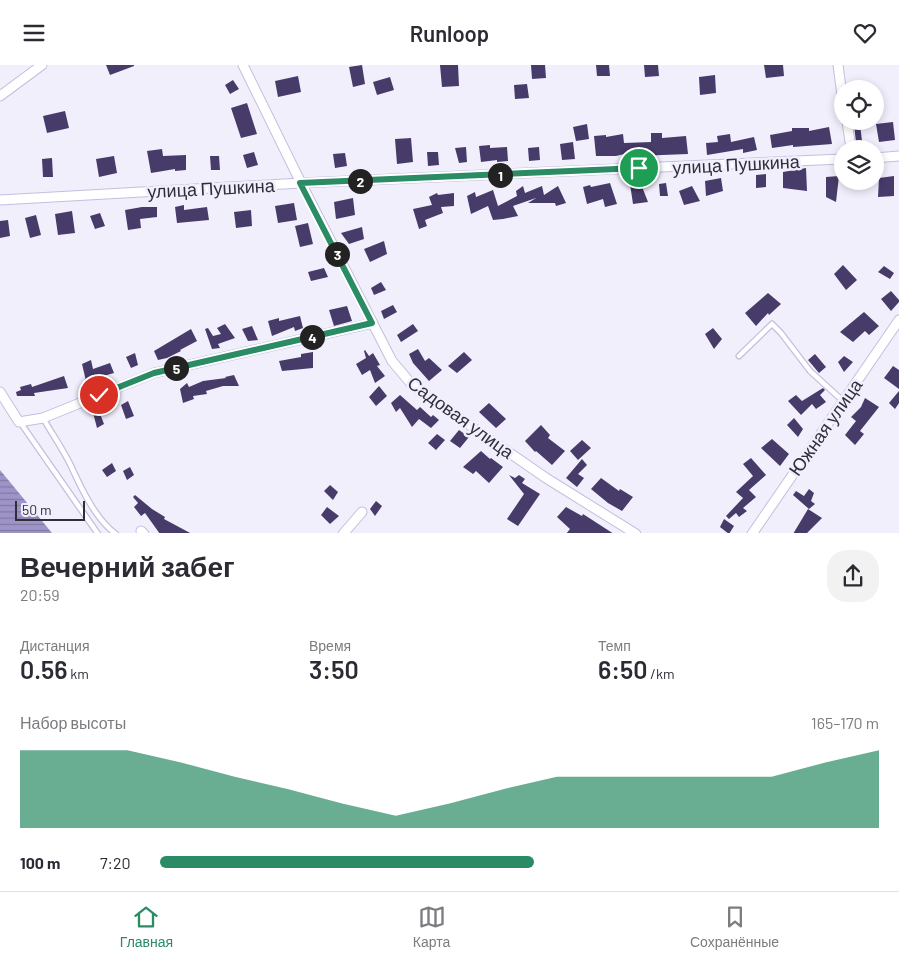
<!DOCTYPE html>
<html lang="ru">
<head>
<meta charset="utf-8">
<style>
	:root { --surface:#fff; --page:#f2f2f3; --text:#2b2b33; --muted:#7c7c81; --line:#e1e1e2; --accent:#2a8b64 }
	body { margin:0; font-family:Barlow,sans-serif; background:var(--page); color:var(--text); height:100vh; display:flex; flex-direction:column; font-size:19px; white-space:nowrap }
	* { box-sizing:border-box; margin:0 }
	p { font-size:16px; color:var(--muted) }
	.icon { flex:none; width:28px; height:28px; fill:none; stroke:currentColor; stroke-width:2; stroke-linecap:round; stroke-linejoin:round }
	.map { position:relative; height:468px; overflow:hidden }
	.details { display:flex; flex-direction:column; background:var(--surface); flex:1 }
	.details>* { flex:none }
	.tools { position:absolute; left:834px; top:15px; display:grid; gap:10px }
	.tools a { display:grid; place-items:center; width:50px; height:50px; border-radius:50%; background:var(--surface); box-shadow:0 2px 8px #0003; font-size:25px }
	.scale { position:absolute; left:15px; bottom:12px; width:70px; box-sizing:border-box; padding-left:5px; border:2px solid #302e3a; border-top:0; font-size:14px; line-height:18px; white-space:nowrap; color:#302e3a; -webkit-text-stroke:4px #f2effd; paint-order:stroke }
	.pin { position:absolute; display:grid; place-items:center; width:42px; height:42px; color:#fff; margin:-21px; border:2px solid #fff; border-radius:50%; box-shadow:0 1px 5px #0007 }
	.km { position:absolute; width:25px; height:25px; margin:-12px; border-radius:50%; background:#222; color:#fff; font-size:14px; line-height:25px; text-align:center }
	.round { display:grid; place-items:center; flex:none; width:52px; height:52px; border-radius:20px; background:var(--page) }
	.headline { display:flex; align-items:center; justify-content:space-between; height:85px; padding:0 20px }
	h1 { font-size:28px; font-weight:600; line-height:38px }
	.metrics { display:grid; grid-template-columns:repeat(3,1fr); gap:8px; height:85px; padding:5px 20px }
	.metrics div { display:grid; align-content:center }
	.metrics b { font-size:25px; font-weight:600 }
	.metrics small { font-size:14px; font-weight:400 }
	.metrics p { font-size:14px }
	.chart { height:140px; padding:10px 20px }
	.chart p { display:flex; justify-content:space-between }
	.chart svg { width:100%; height:90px; margin-top:5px; fill:var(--accent); opacity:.7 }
	ul { padding:0 20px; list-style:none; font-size:16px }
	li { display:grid; grid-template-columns:80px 60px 1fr; align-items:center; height:38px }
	li i { height:12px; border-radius:6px; background:var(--accent) }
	header { display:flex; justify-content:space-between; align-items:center; height:65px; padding:0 20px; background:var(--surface); font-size:22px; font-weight:600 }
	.tab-bar { display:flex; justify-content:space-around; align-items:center; height:70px; border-top:1px solid var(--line); background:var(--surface); font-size:14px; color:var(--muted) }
	.tab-bar a { display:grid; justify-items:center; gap:2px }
	.tab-bar .selected { color:var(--accent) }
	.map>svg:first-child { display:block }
	.water { fill:url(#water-rules) }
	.building { fill:#473b69 }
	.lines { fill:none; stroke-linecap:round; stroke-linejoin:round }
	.service-casing { stroke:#c4bede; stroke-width:7 }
	.minor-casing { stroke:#c4bede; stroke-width:11 }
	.service { stroke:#fff; stroke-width:4.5 }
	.minor { stroke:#fff; stroke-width:9 }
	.route-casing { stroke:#fff; stroke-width:10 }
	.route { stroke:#2a8b64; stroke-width:6 }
	.labels { text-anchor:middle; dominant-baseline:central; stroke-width:5; stroke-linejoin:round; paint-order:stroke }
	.street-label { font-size:18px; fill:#302e3a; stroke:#f2effd }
</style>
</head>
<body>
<header><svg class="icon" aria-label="menu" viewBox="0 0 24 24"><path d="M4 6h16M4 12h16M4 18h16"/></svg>Runloop<svg class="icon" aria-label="heart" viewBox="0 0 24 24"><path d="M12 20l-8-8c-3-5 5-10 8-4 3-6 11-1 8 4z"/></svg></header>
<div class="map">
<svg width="899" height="469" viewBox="0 0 899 469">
	<defs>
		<pattern id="water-rules" width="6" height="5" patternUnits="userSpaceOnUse" patternTransform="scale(1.25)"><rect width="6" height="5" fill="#9f94c8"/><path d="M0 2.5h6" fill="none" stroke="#8279a3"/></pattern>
	</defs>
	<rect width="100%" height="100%" fill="#f2effd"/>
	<path class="water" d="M0,405L52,468H0Z"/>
	<path class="building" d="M106,0H134V1L110,10Z
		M362,0L365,19L353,22L349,2Z
		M440,0H458L459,21L442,22Z
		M531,0H545L546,13L532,14Z
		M596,0H609L610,11H597Z
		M644,0H658L659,11L645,12Z
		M764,0H783L784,11L766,13Z
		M715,10L716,28L700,30L699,12Z
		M298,11L301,27L278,32L275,16Z
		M390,12L394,25L377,30L373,17Z
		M233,15L239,24L230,29L225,20Z
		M527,19L529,33L515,34L514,20Z
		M247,38L257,69L241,73L231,43Z
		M65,46L69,63L47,68L43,51Z
		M893,57L895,75L879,77L876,59Z
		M587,59L589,74L576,76L573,62Z
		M860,59L862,76L856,77L854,60Z
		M829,62L832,79L793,82V80L772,83L770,70L792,66V63H809V66Z
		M651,68H662V73L686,71L688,89L637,91V86L616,91H596L594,71L606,70V72L623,69L624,78L651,77Z
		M730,69L731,77L754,72L757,85L743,88V84L707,90L706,78L718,77L717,71Z
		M411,73L413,97L397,99L395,74Z
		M573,77L575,94L562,95L560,79Z
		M490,80V83L507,82L508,96L497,97V95L481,97L479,81Z
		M466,82L467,97L459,98L455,83Z
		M539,82L540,95L529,96L528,83Z
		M162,84L163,91L186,90V105L175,106V104L151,108L147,86Z
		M254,87L258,100L247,103L243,90Z
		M427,87H438L439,100L428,101Z
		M345,88L347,101L335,103L333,89Z
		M114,91L117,108L99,112L96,94Z
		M210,91H219L220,105H211Z
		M52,93L53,112H43L42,94Z
		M806,103L807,126L783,123V107Z
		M766,109V122L756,123V110Z
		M839,111L836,137L826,132V112Z
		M894,111V131L878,132L879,113Z
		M721,113L723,126L706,131L705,116Z
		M610,118L617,139L605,142L603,134L587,139L583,122L590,120L591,122Z
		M666,118L668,131H660L659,119Z
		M630,119H641L648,137L633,139Z
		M523,121L525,128L542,121L544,130L558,121L566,138L556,141L555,138H528L536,133L513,141L518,151L503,154L493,155L488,141L471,149L467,131L475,127L476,132L493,125L498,141L517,131L516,126Z
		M692,121L700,136L684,140L679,126Z
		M437,128L438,130L454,128V141L441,142L443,148L425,155L427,161L419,164L413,144L432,140L429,132Z
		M353,133L355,150L336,154L334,137Z
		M294,138L297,155L278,158L275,141Z
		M184,140V145L207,142L209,155L177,158L175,142Z
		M142,142H157V152L140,154L141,163L128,165L125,145Z
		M251,145L252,161L236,163L234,147Z
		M72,146L75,168L58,170L55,149Z
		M100,148L105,161L95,164L90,151Z
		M36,150L41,170L30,173L25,153Z
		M8,155L10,171L0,173V156Z
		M308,158L313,179L300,182L295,161Z
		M362,162L364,174L349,179L341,168Z
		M384,176L387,189L370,197L364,184Z
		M843,200L857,215L846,225L834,209Z
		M884,201L894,208L890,214L878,207Z
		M324,203L328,212L311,216L308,207Z
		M381,217L386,225L374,230L371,223Z
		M891,226L899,235V237L891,246L881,234Z
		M768,228L781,239L769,250L768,248L756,261L745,248Z
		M393,240L397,247L384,254L381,246Z
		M347,241L352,256L334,261L329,245Z
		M864,247L879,261L869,270L865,266L853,277L840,267Z
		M300,251L303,263L295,266L294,262L272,271L268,256L279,253V256Z
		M225,259L235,273L218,279L220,283L212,284L205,264L208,263L213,271L221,269L217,263Z
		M413,259L418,266L401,277L397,270Z
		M252,261L258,275L248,276L242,264Z
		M713,263L722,274L714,284L705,269Z
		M191,264L197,276L180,285L181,286L167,293L158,295L154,286Z
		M418,284L425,296L429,293L442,305L429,316L413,298L409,289Z
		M365,285L369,291L373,288L380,300L377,301L385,311L375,318L370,305L362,310L356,299L366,293L364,286Z
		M313,287V303L282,306L279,296L301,292V289Z
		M464,287L472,295L457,308L448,301Z
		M135,288L138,300L131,303L126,292Z
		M815,289L826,302L819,308L808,295Z
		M844,291L853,297L844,307L838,297Z
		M91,295L93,304L110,298L114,308L86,316L82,299Z
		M893,301L899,305V324L884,313Z
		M234,310L239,321H223L206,326L207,329L193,331L194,334L183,338L180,324L187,318L189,322L203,316L226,313L225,312Z
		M64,311L68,323L34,328L35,331H17L16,327L21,325L20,322L31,319L32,322Z
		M379,321L387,331L376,341L369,332Z
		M823,323L825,325L820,330L826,337L816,344L812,339L801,350L788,336L796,330L802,336Z
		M899,326V338L895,344L889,338Z
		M400,330L417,345L420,342L431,352L433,350L439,355L431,363L419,354L412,362L400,343L396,347L391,338Z
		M865,333L879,342L860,366L864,369L855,380L845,370L856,356L851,352L861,342Z
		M128,336L134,351L126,354L121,340Z
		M96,338L104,359L97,363L91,340Z
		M489,338L506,354L496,363L479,347Z
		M794,353L803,364L798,372L787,360Z
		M541,360L550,370L548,373L565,386L552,400L536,386L535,387L525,376Z
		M459,365L469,372L460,383L450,376Z
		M437,369L445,375L436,385L428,378Z
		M772,374L789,389L780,401L761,383Z
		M582,375L591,383L578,395L570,386Z
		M481,386L490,394L491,393L503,402L489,418L476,406L473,409L463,402Z
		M751,393L766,410L749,425L756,432L743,443L747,446L739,452L736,448L729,454L726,451L743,433L736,427L753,411L743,399Z
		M582,394L587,400L578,409L584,413L577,422L566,413Z
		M112,398L116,406L107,412L102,405Z
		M130,402L134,410L127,415L123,406Z
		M509,410L515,413L519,410L525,414L522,418L540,429L518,461L507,454L524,429Z
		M601,413L619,426L620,424L633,432L622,446L608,438L591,424Z
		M330,420L338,427L333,435L324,426Z
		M809,424L814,428L811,436L815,439L809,444L793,430L796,426L804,431Z
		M135,430L152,444L165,452L164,454L192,469H160L145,448L141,451L134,442L138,438L133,432Z
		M376,436L382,441L375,451L370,444Z
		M327,442L339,451L330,459L321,450Z
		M566,442L582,451L583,449L614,469H566L570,464L557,452Z
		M808,444L822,453L806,469H793Z
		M724,454L734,461L729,469L720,462Z"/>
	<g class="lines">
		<defs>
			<path id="service" d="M739,291L772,259L781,268L810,306L843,336
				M43,353C52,369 63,384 71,401C81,423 96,455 116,469
				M20,357L98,469"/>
			<path id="minor" d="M243,0L301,118L392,296L413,321L546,413L636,469
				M838,0L842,30
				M0,31L42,0
				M847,56L851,84
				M875,93L899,91
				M0,135L301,118L842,94
				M0,327L19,357L43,353L154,308L373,258
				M141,466L144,469
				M343,469L362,447
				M752,469L899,255"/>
		</defs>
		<use href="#service" class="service-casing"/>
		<use href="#minor" class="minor-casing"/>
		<use href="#service" class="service"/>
		<use href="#minor" class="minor"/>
	</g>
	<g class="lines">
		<defs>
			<path id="route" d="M99,330L154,308L372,258L300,118L639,103"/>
		</defs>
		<use href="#route" class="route-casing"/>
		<use href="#route" class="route"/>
	</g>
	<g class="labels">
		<g class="street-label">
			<text transform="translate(736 99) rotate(-3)">улица Пушкина</text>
			<text transform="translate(211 123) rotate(-3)">улица Пушкина</text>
			<text transform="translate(461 352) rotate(36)">Садовая улица</text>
			<text transform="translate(825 362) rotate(-55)">Южная улица</text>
		</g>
	</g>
</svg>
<div class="tools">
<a><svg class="icon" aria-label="locate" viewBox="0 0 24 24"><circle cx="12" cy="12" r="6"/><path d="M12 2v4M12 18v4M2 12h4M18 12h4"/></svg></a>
<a><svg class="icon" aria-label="layers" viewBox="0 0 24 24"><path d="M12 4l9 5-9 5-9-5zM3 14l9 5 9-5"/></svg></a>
</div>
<div class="scale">50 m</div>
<div class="pin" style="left:639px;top:103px;background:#1e9e55"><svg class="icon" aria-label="arrive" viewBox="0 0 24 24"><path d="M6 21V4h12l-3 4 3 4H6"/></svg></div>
<div class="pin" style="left:99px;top:330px;background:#d93025"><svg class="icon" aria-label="check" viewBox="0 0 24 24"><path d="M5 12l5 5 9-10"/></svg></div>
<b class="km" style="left:500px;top:110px">1</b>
<b class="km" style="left:360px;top:116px">2</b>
<b class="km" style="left:337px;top:189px">3</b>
<b class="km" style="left:312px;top:272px">4</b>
<b class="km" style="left:176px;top:303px">5</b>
</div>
<section class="details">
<div class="headline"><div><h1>Вечерний забег</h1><p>20:59</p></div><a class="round"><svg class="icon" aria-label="share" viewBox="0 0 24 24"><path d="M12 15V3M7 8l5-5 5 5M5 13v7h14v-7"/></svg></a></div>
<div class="metrics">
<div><p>Дистанция</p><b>0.56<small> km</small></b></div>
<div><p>Время</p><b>3:50</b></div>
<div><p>Темп</p><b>6:50<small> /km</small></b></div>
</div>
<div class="chart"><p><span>Набор высоты</span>165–170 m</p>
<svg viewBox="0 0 160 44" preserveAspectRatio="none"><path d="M0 44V6L10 6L20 6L30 12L40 19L50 25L60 32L70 38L80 32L90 25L100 19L110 19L120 19L130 19L140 19L150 12L160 6V44z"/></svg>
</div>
<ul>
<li><b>100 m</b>7:20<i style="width:52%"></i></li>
</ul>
</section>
<nav class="tab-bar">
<a class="selected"><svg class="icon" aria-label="home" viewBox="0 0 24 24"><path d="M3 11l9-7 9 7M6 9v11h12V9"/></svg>Главная</a>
<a><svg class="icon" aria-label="map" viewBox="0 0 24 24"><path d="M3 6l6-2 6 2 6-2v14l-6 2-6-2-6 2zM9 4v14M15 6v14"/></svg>Карта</a>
<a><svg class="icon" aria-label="saved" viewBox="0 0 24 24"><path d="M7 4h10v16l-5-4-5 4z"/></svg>Сохранённые</a>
</nav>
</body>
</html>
